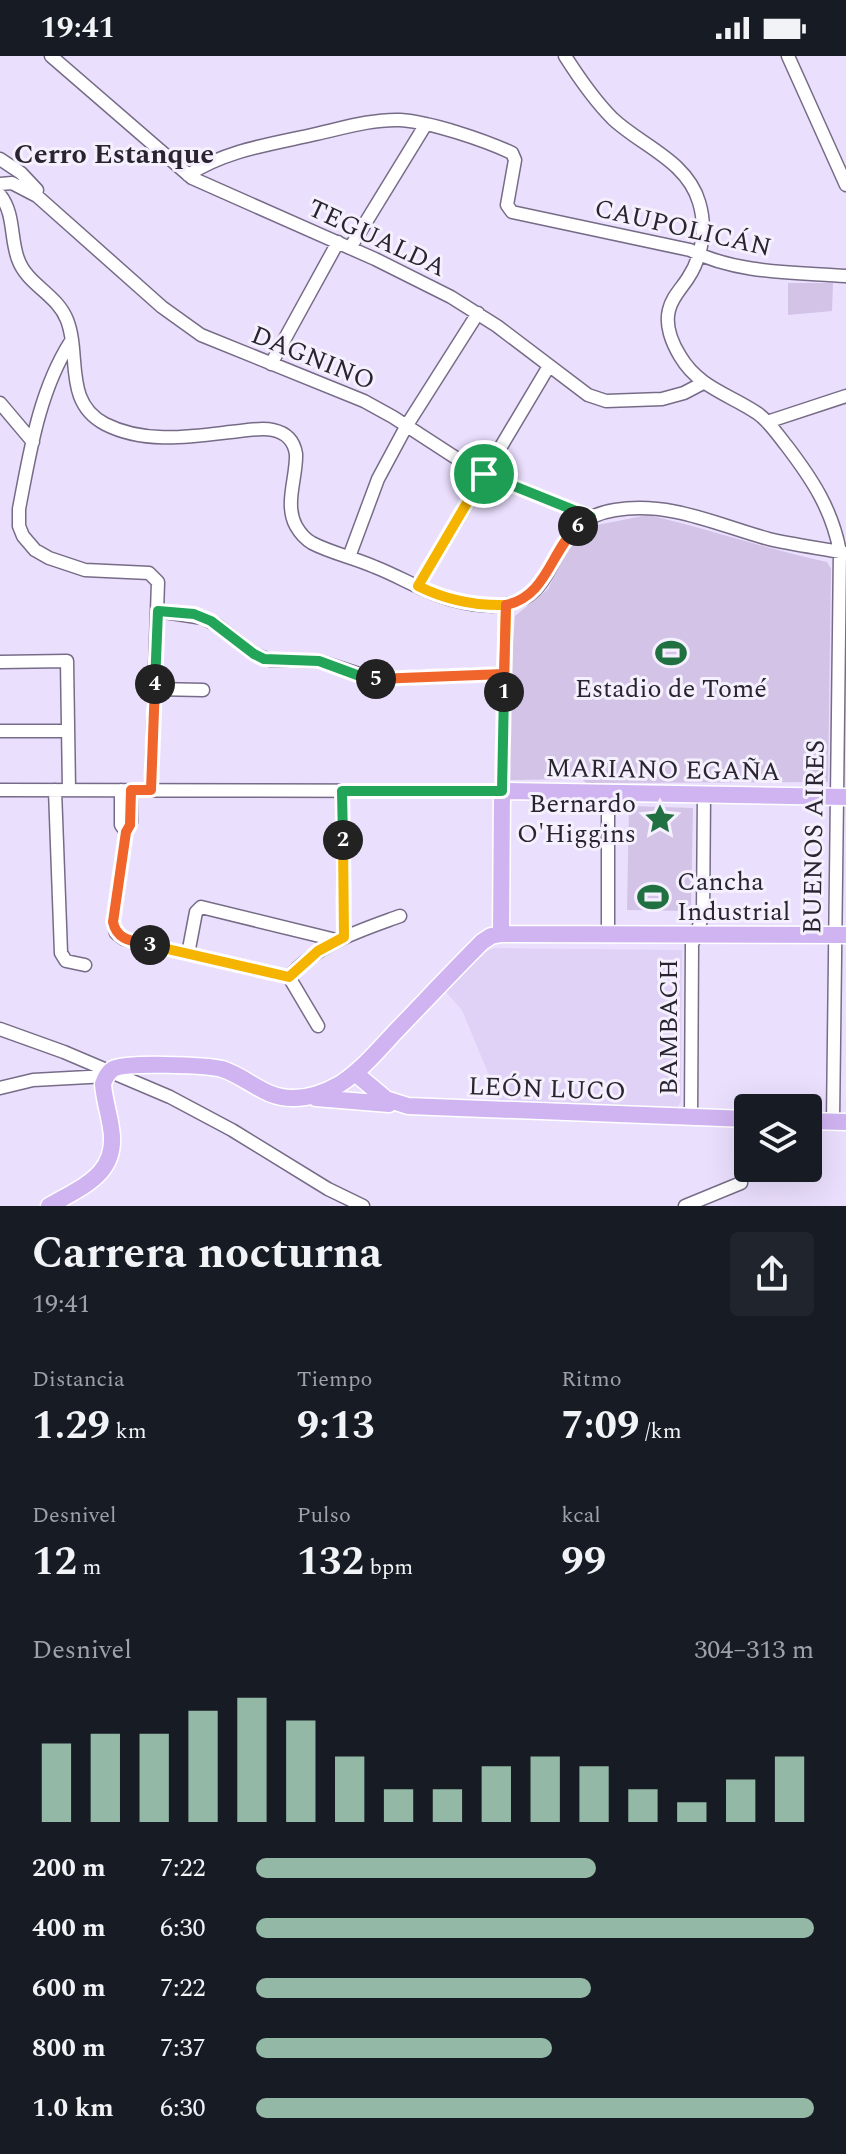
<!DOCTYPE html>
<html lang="es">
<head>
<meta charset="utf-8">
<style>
	:root { --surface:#171b24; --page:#20242c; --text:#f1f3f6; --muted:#9ea1a6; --accent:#93b8a5 }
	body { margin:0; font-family:Spectral,serif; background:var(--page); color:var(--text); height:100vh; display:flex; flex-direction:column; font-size:30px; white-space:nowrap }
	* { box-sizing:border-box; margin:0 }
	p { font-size:26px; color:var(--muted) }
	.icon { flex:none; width:44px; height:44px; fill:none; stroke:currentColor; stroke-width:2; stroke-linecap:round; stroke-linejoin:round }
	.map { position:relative; height:1150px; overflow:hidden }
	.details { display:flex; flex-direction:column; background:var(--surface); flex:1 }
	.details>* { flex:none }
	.buttons { position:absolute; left:734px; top:1038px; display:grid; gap:16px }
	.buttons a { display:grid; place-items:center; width:88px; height:88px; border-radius:8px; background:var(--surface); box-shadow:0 8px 32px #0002; font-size:40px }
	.pin { position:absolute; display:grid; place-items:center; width:68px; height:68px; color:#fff; margin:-34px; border:4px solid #fff; border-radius:50%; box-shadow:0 2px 8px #0007 }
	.km { position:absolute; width:40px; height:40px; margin:-20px; border-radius:50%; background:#222; color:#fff; font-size:22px; line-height:40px; text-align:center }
	.round { display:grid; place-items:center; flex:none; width:84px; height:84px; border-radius:8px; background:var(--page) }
	.overview { display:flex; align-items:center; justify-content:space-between; height:136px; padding:0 32px }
	h1 { font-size:44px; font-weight:700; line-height:60px }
	.stats { display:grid; grid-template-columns:repeat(3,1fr); gap:12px; height:136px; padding:8px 32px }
	.stats div { display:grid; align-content:center }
	.stats b { font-size:40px; font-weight:700 }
	.stats small { font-size:22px; font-weight:400 }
	.stats p { font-size:22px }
	.chart { height:224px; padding:16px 32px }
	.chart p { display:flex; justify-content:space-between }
	.chart svg { width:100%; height:144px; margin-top:8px; stroke:var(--accent); stroke-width:6 }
	ul { padding:0 32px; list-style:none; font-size:26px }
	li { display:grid; grid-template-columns:128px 96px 1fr; align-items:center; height:60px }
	li i { height:20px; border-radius:10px; background:var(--accent) }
	.status { display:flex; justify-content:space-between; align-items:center; height:56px; padding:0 40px; background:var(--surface); direction:ltr }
	.status svg { height:22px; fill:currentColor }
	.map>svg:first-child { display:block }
	.built { fill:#e0d1f6 }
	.green { fill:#d2c3e7 }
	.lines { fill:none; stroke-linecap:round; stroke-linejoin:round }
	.minor-casing { stroke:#776c87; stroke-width:15 }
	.major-casing { stroke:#fff; stroke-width:19 }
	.minor { stroke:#fff; stroke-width:12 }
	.major { stroke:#d0b4f2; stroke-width:16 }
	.split-1-casing { stroke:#fff; stroke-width:16 }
	.split-2-casing { stroke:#fff; stroke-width:16 }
	.split-3-casing { stroke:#fff; stroke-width:16 }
	.split-4-casing { stroke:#fff; stroke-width:16 }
	.split-5-casing { stroke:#fff; stroke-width:16 }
	.split-6-casing { stroke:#fff; stroke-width:16 }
	.split-7-casing { stroke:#fff; stroke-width:16 }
	.split-1 { stroke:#f5b400; stroke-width:10 }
	.split-2 { stroke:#22a559; stroke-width:10 }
	.split-3 { stroke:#f5b400; stroke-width:10 }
	.split-4 { stroke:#f0652b; stroke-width:10 }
	.split-5 { stroke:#22a559; stroke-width:10 }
	.split-6 { stroke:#f0652b; stroke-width:10 }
	.split-7 { stroke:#22a559; stroke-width:10 }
	.labels { text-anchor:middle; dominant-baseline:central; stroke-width:6; stroke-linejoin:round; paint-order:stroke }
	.street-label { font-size:26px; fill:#292430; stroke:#f5f0fd }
	.poi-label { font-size:26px; fill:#292430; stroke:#f5f0fd }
	.neighbourhood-label { font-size:28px; font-weight:bold; fill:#292430; stroke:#f5f0fd }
</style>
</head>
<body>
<div class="status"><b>19:41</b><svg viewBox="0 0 49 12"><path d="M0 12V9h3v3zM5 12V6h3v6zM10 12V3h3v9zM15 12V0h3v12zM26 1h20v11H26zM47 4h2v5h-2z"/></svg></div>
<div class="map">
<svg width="846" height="1150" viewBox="0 0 846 1150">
	<rect width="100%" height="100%" fill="#ebdffe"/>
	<path class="built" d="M494,892L682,894L681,1046L677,1051L500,1046L462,954L445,935L486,896Z"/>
	<path class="green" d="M788,227H833L832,255L788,259Z
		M648,459C709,473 766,493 827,506L831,513L828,726L586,727L582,723L510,724L511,614L515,560L548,533L567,493L597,469Z
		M629,750L693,752L691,855L627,854Z"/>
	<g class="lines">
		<defs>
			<path id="minor" d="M51,0L192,122L375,203L451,241L497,270L588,339L606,345L662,343L684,337L703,327
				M565,0C579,22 594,44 613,63C642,90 687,105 699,146C707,172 702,201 688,222C681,233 672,241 669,254C665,269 672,287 680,300C699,332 729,338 757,357C769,365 777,378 786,389C812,423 832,453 840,496L833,1065
				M788,0L846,129
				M0,103L21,117L37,134
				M188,119C226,94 272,88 316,78C343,72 372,63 400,64C431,66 484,84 512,97L515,104L507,149L512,156L690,194C737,218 794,216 846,220
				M0,128L12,127L37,140L162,251L201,279L364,345L393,361L473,413L591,461
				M0,139C15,158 10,182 18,203C27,229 57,238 67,264C81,299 63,346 105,368C144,388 189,381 231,376C244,375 260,371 273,374C287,377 294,385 296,398C297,421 284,448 296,470C300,477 305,483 312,487C331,497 355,502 375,511C401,521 425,537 453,544C472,549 499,553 518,545C562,528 548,464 615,454C671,445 717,469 769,483C794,489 820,492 846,497
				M350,192L426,68
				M71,285C39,335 30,396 19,453V470L23,480L35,494L49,502L85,514L149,517L158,526L151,734
				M271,308L338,186
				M0,347L33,386
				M767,366L846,340
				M349,501L378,423L407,369L478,257
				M418,530L549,310
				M158,555L203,562L217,569L254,598L270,604L319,605L374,623L504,618
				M0,606L67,605L69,734
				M155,633L203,634
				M0,675H68
				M0,734L502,735L506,549
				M55,734L61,897L66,905L85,909
				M121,734V769L126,776
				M131,734V766L126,776L113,866L116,877L124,883L289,921L318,970
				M342,735L344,881
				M608,736V878
				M188,898L196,856L201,851L336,884
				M289,921C319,887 359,875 400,860
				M0,973L64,996L170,1041L232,1074L328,1133L363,1150
				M0,1032L33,1024L107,1020
				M691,1062L692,889L703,859L704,738
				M685,1150L741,1127"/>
			<path id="major" d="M501,878L502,735L846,741
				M355,1017L386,1043L408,1050L748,1063
				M316,1042L389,1048
				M808,1065L846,1066
				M49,1150C83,1130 119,1118 111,1072C109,1057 104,1043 103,1028C105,1022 107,1017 113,1013C126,1006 206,1009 222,1013C248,1021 264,1043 294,1042C310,1042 326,1036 340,1028C362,1014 379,993 397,974C425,945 453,915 482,886L491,880L501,878L846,879"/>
		</defs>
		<use href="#minor" class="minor-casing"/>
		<use href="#major" class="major-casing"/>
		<use href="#minor" class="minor"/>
		<use href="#major" class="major"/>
	</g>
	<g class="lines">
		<defs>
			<path id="split-1" d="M484,418L418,530C446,544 474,550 506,549L504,636"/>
			<path id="split-2" d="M343,784L342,735H502L504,636"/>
			<path id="split-3" d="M150,889L289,921L318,895L344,881L343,784"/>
			<path id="split-4" d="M150,889C133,885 117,885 113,866L126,776L130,769L131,734H151L155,628"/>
			<path id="split-5" d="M155,628L158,555L194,558L211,565L254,598L264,603L319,605L357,619L376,623"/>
			<path id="split-6" d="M376,623L504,618L506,549C547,540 550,496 578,470"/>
			<path id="split-7" d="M484,418L591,461L578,470"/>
		</defs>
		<use href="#split-1" class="split-1-casing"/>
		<use href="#split-2" class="split-2-casing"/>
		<use href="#split-3" class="split-3-casing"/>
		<use href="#split-4" class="split-4-casing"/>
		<use href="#split-5" class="split-5-casing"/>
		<use href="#split-6" class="split-6-casing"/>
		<use href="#split-7" class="split-7-casing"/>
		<use href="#split-1" class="split-1"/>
		<use href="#split-2" class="split-2"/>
		<use href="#split-3" class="split-3"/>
		<use href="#split-4" class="split-4"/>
		<use href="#split-5" class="split-5"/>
		<use href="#split-6" class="split-6"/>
		<use href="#split-7" class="split-7"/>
	</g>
	<defs>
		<symbol id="stadium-bare" viewBox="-9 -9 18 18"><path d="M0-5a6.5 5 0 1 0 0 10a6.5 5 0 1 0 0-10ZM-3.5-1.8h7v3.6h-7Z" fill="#207041" stroke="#f5f0fd" stroke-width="2.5" paint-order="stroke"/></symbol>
		<symbol id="sight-bare" viewBox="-9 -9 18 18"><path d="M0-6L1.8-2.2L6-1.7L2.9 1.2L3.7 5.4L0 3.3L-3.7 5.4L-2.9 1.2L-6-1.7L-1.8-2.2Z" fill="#207041" stroke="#f5f0fd" stroke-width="2.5" paint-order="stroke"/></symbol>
	</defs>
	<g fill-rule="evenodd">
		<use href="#stadium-bare" x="649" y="575" width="44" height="44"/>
		<use href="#sight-bare" x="638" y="741" width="44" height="44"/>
		<use href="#stadium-bare" x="631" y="819" width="44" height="44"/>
	</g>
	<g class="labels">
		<g class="street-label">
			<text transform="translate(683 172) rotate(13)">CAUPOLICÁN</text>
			<text transform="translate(377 182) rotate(25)">TEGUALDA</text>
			<text transform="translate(313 302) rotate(22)">DAGNINO</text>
			<text transform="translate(663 714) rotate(1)">MARIANO EGAÑA</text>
			<text transform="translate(814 781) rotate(-89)">BUENOS AIRES</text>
			<text transform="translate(669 971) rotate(-90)">BAMBACH</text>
			<text transform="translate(547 1033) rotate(2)">LEÓN LUCO</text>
		</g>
		<g class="poi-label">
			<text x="671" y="633">Estadio de Tomé</text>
			<text x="636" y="748" text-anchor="end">Bernardo<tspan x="636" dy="30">O'Higgins</tspan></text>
			<text x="677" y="826" text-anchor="start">Cancha<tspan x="677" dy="30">Industrial</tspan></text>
		</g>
		<g class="neighbourhood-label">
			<text x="114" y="98">Cerro Estanque</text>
		</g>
	</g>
</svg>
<div class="buttons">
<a><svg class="icon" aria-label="layers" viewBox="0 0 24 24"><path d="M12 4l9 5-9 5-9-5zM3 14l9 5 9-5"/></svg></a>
</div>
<div class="pin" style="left:484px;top:418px;background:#1e9e55"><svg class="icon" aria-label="arrive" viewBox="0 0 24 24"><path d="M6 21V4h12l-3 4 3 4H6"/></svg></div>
<b class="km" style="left:504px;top:636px">1</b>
<b class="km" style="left:343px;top:784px">2</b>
<b class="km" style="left:150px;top:889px">3</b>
<b class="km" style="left:155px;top:628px">4</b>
<b class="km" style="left:376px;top:623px">5</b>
<b class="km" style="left:578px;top:470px">6</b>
</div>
<section class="details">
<div class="overview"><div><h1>Carrera nocturna</h1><p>19:41</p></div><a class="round"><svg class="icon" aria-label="share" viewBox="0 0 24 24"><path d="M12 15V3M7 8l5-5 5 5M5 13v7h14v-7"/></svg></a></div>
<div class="stats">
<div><p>Distancia</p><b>1.29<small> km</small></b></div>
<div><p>Tiempo</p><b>9:13</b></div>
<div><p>Ritmo</p><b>7:09<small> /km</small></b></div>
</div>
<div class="stats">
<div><p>Desnivel</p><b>12<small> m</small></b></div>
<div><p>Pulso</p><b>132<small> bpm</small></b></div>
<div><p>kcal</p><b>99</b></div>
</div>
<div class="chart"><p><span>Desnivel</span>304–313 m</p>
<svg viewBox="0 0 160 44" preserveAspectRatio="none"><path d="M5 44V20M15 44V17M25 44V17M35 44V10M45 44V6M55 44V13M65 44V24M75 44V34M85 44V34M95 44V27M105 44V24M115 44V27M125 44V34M135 44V38M145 44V31M155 44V24"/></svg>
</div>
<ul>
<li><b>200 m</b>7:22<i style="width:61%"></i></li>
<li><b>400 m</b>6:30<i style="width:100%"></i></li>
<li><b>600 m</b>7:22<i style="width:60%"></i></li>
<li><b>800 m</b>7:37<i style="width:53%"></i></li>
<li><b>1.0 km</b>6:30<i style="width:100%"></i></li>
</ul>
</section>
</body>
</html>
